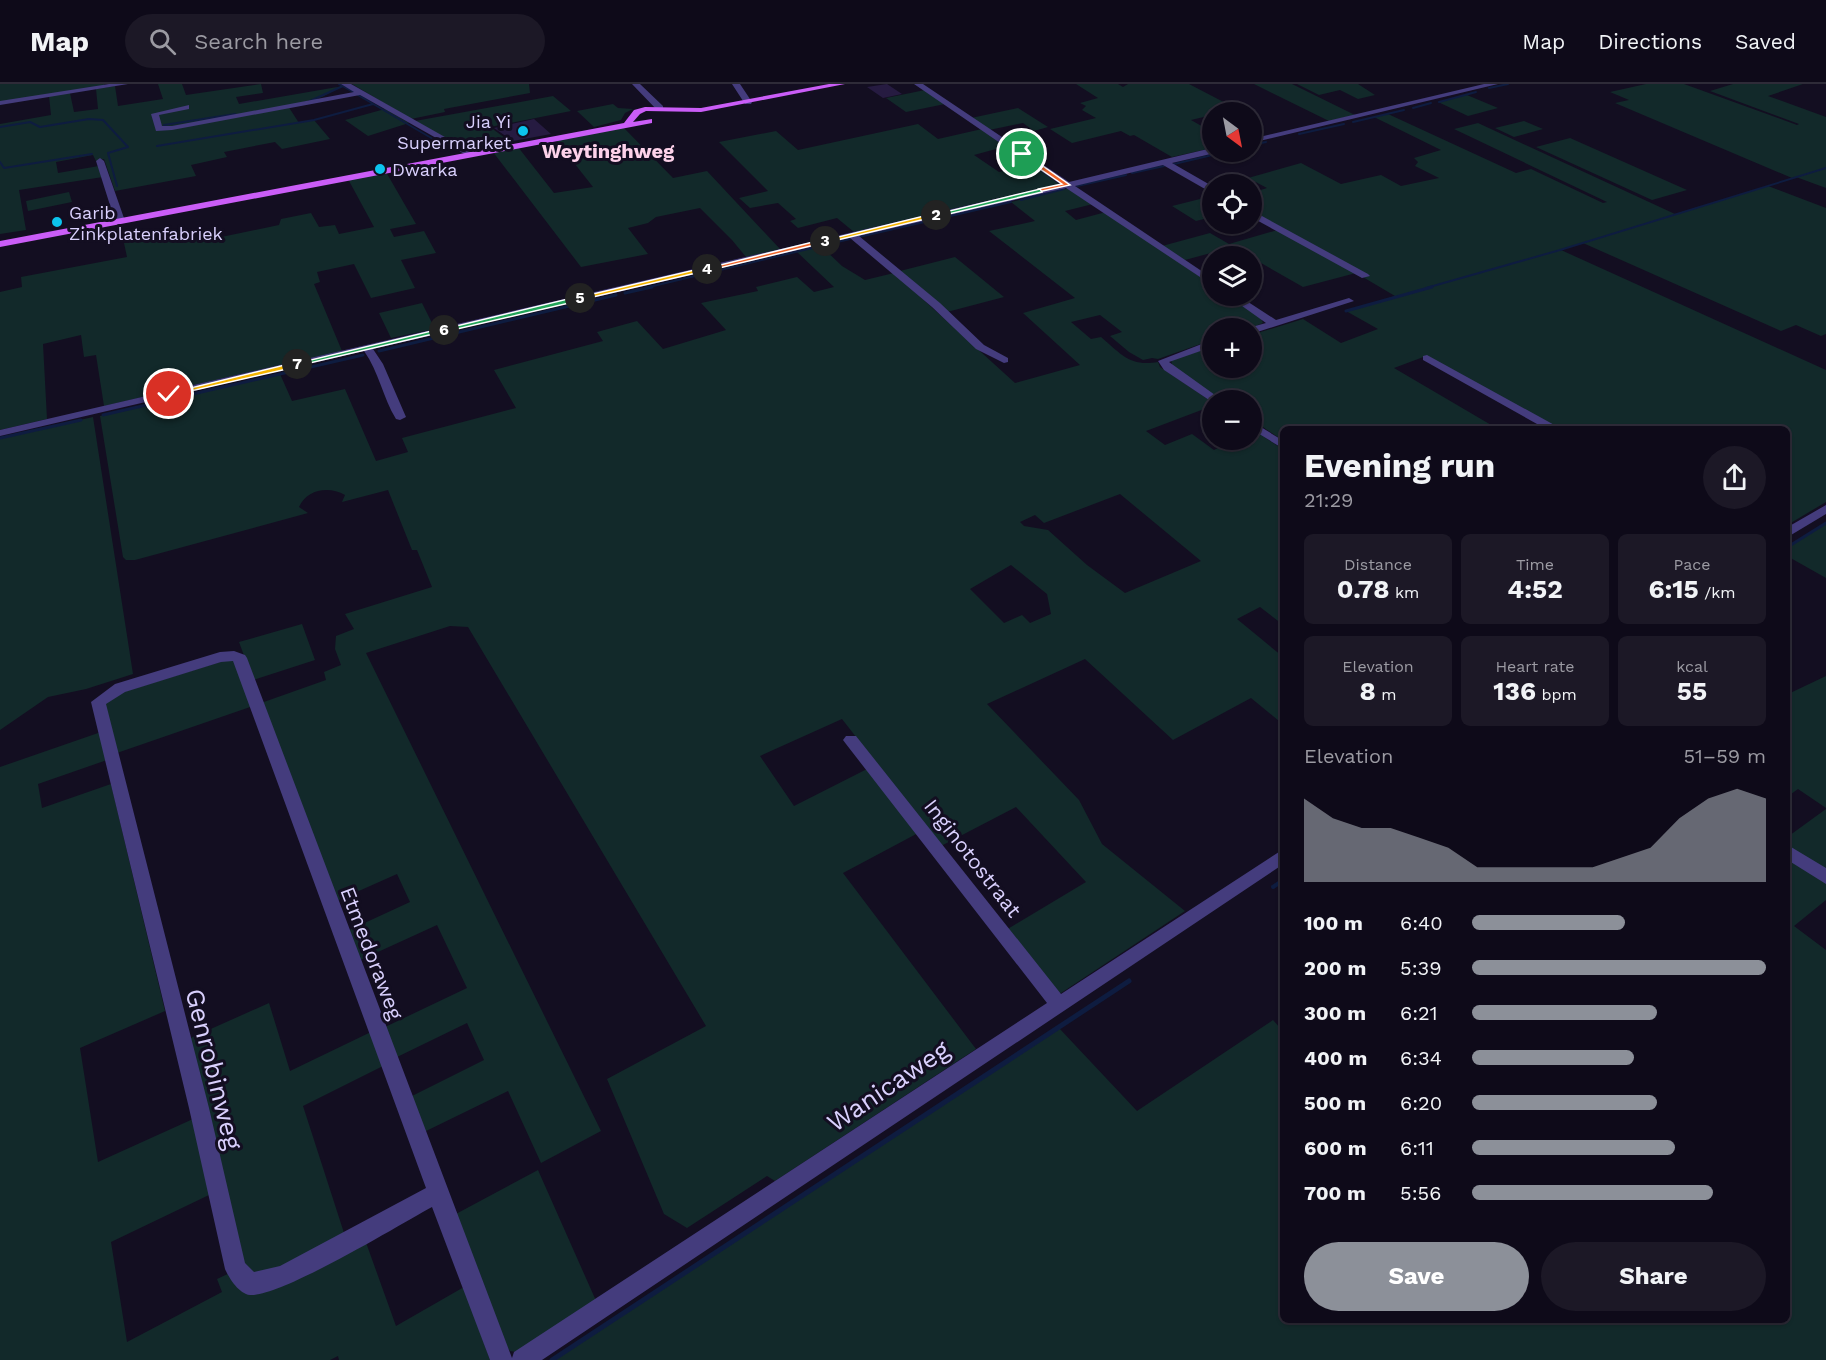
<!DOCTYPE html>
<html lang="en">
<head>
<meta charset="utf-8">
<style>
	:root { --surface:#0e0a19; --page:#1c1826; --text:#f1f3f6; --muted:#9b9aa2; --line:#2e2b38; --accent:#8c9099 }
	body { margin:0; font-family:"Work Sans",sans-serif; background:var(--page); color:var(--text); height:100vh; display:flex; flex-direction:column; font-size:22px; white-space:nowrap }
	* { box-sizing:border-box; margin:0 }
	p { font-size:20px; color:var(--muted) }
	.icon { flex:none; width:33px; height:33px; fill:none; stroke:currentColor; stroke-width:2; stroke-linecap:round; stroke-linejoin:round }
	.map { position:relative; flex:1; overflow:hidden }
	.panel { position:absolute; left:1280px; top:342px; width:510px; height:897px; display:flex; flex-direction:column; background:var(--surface); border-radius:9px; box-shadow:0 2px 4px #0004,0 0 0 2px var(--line) }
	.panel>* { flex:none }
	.needle { width:39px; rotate:148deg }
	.fabs { position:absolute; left:1202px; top:18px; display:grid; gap:12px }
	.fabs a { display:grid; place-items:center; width:60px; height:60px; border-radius:50%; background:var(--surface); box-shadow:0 2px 4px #0004,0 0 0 2px var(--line); font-size:30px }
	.pin { position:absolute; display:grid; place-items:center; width:51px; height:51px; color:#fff; margin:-26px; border:3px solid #fff; border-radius:50%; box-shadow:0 2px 6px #0007 }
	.km { position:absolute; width:30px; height:30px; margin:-15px; border-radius:50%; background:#222; color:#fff; font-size:16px; line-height:30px; text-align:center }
	.round { display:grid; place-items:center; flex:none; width:63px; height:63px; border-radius:32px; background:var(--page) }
	.summary { display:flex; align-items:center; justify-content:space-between; height:102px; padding:0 24px }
	h1 { font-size:33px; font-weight:700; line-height:45px }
	.figures { display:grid; grid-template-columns:repeat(3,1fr); gap:9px; height:102px; padding:6px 24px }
	.figures div { display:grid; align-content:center; border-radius:9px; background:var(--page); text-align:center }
	.figures b { font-size:26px; font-weight:700 }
	.figures small { font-size:16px; font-weight:400 }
	.figures p { font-size:16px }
	.chart { height:168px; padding:12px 24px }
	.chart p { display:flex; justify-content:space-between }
	.chart svg { width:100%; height:108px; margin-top:6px; fill:var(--accent); opacity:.7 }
	.primary-button { display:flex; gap:12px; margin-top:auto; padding:12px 24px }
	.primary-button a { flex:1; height:69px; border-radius:36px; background:var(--accent); color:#fff; font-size:24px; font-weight:700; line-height:69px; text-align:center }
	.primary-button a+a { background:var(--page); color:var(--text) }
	ul { padding:0 24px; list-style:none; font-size:20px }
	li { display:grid; grid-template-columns:96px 72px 1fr; align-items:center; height:45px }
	li i { height:15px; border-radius:8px; background:var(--accent) }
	header { display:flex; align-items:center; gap:36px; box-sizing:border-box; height:84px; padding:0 30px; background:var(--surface); border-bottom:2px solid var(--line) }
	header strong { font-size:28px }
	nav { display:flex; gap:33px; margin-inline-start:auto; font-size:21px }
	.search { width:420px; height:54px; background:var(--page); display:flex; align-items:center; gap:15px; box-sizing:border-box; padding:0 21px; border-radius:33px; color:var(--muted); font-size:22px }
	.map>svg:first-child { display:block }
	.green { fill:#12292a; fill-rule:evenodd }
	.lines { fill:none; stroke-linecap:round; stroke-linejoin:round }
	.stream-far3 { stroke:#0e1c40; stroke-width:2 }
	.stream-far2 { stroke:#0e1c40; stroke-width:3 }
	.stream-far1 { stroke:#0e1c40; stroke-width:4 }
	.stream { stroke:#0e1c40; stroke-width:5 }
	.building { fill:#261b41 }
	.minor { fill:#443c7d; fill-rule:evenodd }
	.major { fill:#ca5df7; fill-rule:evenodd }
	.split-1 { fill:#f0652b; stroke:#fff; stroke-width:1.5 }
	.split-2 { fill:#22a559; stroke:#fff; stroke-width:1.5 }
	.split-3 { fill:#f5b400; stroke:#fff; stroke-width:1.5 }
	.split-4 { fill:#f0652b; stroke:#fff; stroke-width:1.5 }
	.split-5 { fill:#f5b400; stroke:#fff; stroke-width:1.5 }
	.split-6 { fill:#22a559; stroke:#fff; stroke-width:1.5 }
	.split-7 { fill:#22a559; stroke:#fff; stroke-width:1.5 }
	.split-8 { fill:#f5b400; stroke:#fff; stroke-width:1.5 }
	.poi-dot { fill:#0cc4ed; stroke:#130e21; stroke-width:2 }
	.labels { text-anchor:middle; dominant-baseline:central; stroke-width:6; stroke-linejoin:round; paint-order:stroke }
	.far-poi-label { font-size:18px; fill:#d9d0fd; stroke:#130e21; text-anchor:start }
	.far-quarter-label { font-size:20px; font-weight:bold; fill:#fdd2ea; stroke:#130e21 }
	.street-label { font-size:21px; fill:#d9d0fd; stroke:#130e21 }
	.near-street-label { font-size:26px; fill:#d9d0fd; stroke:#130e21 }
</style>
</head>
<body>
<header>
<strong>Map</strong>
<div class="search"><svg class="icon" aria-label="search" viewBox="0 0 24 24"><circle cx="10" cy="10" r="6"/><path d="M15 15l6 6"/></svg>Search here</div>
<nav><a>Map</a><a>Directions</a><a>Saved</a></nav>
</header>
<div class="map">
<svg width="1826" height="1276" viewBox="0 0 1826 1276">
	<rect width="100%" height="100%" fill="#130e21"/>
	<path class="green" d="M0,0H104L105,2L0,18Z
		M158,0H182L186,11L261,0L263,9L236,13L239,20L343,2L322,13L288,22L299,39L314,36L330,55L282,65L275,58L224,68L227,73L191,81L196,92L115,107L104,75L96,77L93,71L56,78L58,89L99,82L103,93L19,106L26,146L0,150V40L51,31L49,12L70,9L74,28L98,25L96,5L115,2L118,22L163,15Z
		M352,0H529L530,9L444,25L445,28L411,35Z
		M1076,0H1118L1123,3L1128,0H1189L1237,25L1212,28V31L1191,36L1212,48V64L1172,73L1134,51L1130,52L1121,47L1072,59L1050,45L1096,34L1082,26L1086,22L1080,19L1098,14Z
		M1254,0H1292L1355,31L1329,37Z
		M1297,0H1358L1375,11L1358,15L1340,6L1319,11Z
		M1646,0H1684L1797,41L1799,40L1710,7L1733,0H1803L1768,12L1826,33V104L1796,93L1792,94L1615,19L1629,16L1610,8Z
		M925,6L945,20L906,28L886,14Z
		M1467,11L1498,24L1468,32L1438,18Z
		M553,12L571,27L490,43L509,57C475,77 445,53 415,37Z
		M613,20L618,24L633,25L625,29L621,36L594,43L577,27Z
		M1018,24L1048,43L1034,47L1023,39L989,46L971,34Z
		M385,25L409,39L368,52L345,36Z
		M1388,30L1516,89L1531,85L1603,119L1607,118L1454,45L1478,39L1675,130L1768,102L1826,124V250L1821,252L1796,241L1781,247L1583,159L1561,166L1826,286V418L1789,440L1787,438L1786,345H1560L1426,272L1394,284L1498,345H1282V356L1251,335V316H1222L1173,284L1171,276L1212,263V284H1251V251L1303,235L1341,259L1378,245L1346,227L1395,212L1356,189L1303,203L1233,163L1185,176L1162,162L1210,149L1229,160L1281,145L1251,127V109L1267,104L1248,94L1301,79L1341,100L1381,91L1401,102L1439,94L1415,82L1418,78L1414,74L1441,66L1374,33Z
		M1524,37L1543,45L1514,53L1495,44Z
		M918,40L938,55L982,45L1007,62L974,71L999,88L1032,80L1059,100L854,148L837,134L798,144L790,137L796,135L778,119L750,124L739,114L768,107L719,58L776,47L798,66Z
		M624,44L673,94L707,87L780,165L746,173L732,156L700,124L656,133L648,139L628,144L648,170L581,183L493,68L518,63L554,109L593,103L556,56Z
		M1570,54L1687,106L1652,116L1536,63Z
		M386,88L416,140L390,145L394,153L424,147L436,169L401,176L415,204L371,214L354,180L317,188L320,198L314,200L342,267L104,322L96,271L84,273L81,251L43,260L47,335L0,346V208L22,203L21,193L127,173L124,159L203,145L207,156L279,141L281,135L311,129L319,143L335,141L339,150L374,143L348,95Z
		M1070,104L1093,120L1065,127L1076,136L1106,128L1212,201V212H1228L1261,234L1263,239L1251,244H1212V256L1158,275L1152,274L1143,276L1129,268L1110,252L1122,248L1100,231L1071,238L1091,255L1101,253C1121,270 1130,283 1158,278L1160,283L1212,318V322L1146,347L1165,361L1192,350L1214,366L1233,356H1251V344L1282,365V540L1260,523L1237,535L1282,572V635L1279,637L1251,614L1173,656L1085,575L987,620L1079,716L1102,760L1185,827L1061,909L1054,907L1006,846L1086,798L1016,723L941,762L842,635L760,672L794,722L869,684L920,748L843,789L976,965L775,1097L767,1092L687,1144L664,1130L607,995L706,942L468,543L450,542L366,569L601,1047L541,1079L508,1007L422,1049L408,1014L484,976L467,939L395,974L383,944L467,904L437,841L356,878L345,848L410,818L397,790L334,818L261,619L326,596L324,588L341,581L335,565L336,552L354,545L345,530L432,503L417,466H412L388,406L342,418L345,411C329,402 307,405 299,423L308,429L135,476H126L123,473L100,332L280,290L292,317L345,305L376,377L408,368L402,354L516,324L494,286L603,257L597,248L637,237L663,265L726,246L701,219L758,207L756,203L797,193L814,208L834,203L797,168L821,162L842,182L865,196L894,189L1015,299L1080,281L1023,229L1075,214L989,147L1035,137L1011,118ZM1120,410L1201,477L1125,509L1087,481L1048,446L1024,442L1020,438L1035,431L1044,439ZM1011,481L1047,510L1051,530L1030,539L1022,531L1004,539L970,505Z
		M69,108L72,118L28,127L26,117Z
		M1212,112V133L1196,137L1172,122Z
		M955,173L1004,213L947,228L900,187Z
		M422,219L435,245L391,254L379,229Z
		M93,333L133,590L86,605L48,613L0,646V354Z
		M1826,439V494L1787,472L1786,464Z
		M302,540L315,576L253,596L239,558Z
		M233,574L253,622L114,670L104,617L110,612Z
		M1826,592V724L1798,705L1787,713L1786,611Z
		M101,648L107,676L38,700L42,724L111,700L165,927L80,964L98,1078L193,1035L209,1111L111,1158L127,1258L222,1208L217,1195L232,1188L246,1204L364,1153L396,1242L464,1203L490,1276H339L338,1272L330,1276H0V683Z
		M1826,725V790L1787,763L1786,754Z
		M1787,770L1826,797V816L1794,842L1826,866V1276H552L1059,944L1137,1027L1273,936L1282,946V1236H1786Z
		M269,919L290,987L373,947L385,981L303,1022L345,1152L280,1187L255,1190L240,1179L186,956Z
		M538,1086L597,1219L521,1269L510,1267L505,1260L454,1131Z"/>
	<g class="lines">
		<path class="stream-far3" d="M339,0L355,9
			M1489,4L1508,0
			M358,11L450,65
			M310,17L343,2
			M1439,18L1476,8
			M1413,24L1431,19
			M1353,38L1404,26
			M164,41L235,30
			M0,43L30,38L40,43L89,35L103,36L128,63L108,69L117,102
			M1299,50L1344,40
			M1251,61L1266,58
			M157,62L314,36L373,20
			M0,78L4,84L92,70
			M1174,80L1225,68
			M1132,89L1164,82
			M1077,102L1126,91
			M1021,116L1064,105
			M859,153L1011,118
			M645,204L850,155
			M1426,204L1560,166L1826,84"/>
		<path class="stream-far2" d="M625,209L652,203
			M1346,227L1432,203
			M379,267L616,211
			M175,314L363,271
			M103,331L168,316
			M0,354L81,336
			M1786,464L1826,439"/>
		<path class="stream-far1" d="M1273,803L1282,797"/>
		<path class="stream" d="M552,1276L1129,897"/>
	</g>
	<path class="building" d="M887,0L902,10L883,14L867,3Z
		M534,35L551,50L513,57L494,44Z"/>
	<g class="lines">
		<path class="minor" d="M109,0H128L0,21V17Z
			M341,0H351L475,70L468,72L360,11L172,46L156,47L151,30L189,21V25L159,31L162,42H172L354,8Z
			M632,0H640L663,22V26H657Z
			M732,0H740L752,18L751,20H745Z
			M914,0H923L1069,98L1212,64L1215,69L1172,79L1212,102V109L1163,81L1075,102L1212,194V201L1066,104L859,152L940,219L984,261L1008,274V278L1004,279L976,265L932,223L850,154L373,265L383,280L406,333L400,336L396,335C383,314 379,288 364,267L0,352V346L1060,100Z
			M1484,0H1498L1251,59V55Z
			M100,74L104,77L125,137L123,139L115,137L96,77Z
			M1251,126L1368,190L1370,192L1362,194L1251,133Z
			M1228,212H1239L1276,236L1349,214L1354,217L1251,250V244H1248L1266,239Z
			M1212,256V263L1169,278L1222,316H1212V318L1164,286L1158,277Z
			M1427,271L1558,343L1560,345H1546L1423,276V272Z
			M1251,337L1282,356V364L1251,345Z
			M1826,421V430L1786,454V444Z
			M234,567L245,571L247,574L512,1274L514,1268L1047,919L846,660L843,656L846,652H856L1061,910L1282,766V781L542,1276H490L432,1123C399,1141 281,1213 250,1211C239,1210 229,1194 225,1185L189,1024L91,618L115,600L220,568ZM233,577L426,1104L280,1182L254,1188L245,1179L209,1024L106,620L125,608L221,578Z
			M1786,760L1826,784V800L1786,775Z"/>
		<path class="major" d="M829,0H845L701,28L646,27L640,30L633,38L652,35V39L0,163V157L624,39L634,26L645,23L701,24Z"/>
	</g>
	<path class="split-1" d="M1020,69H1024L1070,101L1038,108V105L1062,100L1020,71Z"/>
	<path class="split-2" d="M1040,105L1042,108L936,133L933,131Z"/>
	<path class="split-3" d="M936,129L938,132L825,159L822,157Z"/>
	<path class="split-4" d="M825,155L827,158L707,187L704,185Z"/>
	<path class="split-5" d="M707,183L709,186L580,216L576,214Z"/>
	<path class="split-6" d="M580,212L582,216L444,248L440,246Z"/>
	<path class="split-7" d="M444,244L446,247L297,282L294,280Z"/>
	<path class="split-8" d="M297,278L300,282L169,312L166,310Z"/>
	<g class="poi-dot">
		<circle cx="523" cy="47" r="6"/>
		<circle cx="380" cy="85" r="6"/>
		<circle cx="57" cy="138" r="6"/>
	</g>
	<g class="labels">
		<g class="far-poi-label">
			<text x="511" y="37" text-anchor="end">Jia Yi<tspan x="511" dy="21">Supermarket</tspan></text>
			<text x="392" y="85">Dwarka</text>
			<text x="69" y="128">Garib<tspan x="69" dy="21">Zinkplatenfabriek</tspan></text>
		</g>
		<g class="far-quarter-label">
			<text x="608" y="67">Weytinghweg</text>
		</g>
		<g class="street-label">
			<text transform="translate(973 774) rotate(52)">Inginotostraat</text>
			<text transform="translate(372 869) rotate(69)">Etmedoraweg</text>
		</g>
		<g class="near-street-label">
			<text transform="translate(214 985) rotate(76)">Genrobinweg</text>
			<text transform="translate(888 1002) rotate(-34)">Wanicaweg</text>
		</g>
	</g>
</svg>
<div class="fabs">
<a><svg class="needle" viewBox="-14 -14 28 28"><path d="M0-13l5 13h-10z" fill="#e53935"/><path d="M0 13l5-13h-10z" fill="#9b9aa2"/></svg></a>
<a><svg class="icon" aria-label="locate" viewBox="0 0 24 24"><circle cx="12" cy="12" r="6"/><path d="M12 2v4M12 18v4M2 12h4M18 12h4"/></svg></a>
<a><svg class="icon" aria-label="layers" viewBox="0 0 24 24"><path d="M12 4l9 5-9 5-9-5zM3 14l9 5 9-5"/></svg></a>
<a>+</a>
<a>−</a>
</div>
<div class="pin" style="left:1022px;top:70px;background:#1e9e55"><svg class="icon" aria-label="arrive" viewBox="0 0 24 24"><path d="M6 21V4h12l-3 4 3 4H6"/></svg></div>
<div class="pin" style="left:169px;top:310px;background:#d93025"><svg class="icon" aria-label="check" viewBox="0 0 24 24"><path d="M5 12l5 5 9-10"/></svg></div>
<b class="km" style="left:936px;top:131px">2</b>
<b class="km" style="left:825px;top:157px">3</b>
<b class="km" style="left:707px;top:185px">4</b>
<b class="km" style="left:580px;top:214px">5</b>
<b class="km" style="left:444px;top:246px">6</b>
<b class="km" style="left:297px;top:280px">7</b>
<section class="panel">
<div class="summary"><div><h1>Evening run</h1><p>21:29</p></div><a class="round"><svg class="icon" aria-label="share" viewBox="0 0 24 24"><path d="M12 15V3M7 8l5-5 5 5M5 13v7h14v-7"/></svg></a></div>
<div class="figures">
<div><p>Distance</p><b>0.78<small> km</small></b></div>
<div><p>Time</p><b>4:52</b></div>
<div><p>Pace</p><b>6:15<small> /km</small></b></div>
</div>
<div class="figures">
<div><p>Elevation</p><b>8<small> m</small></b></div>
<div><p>Heart rate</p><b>136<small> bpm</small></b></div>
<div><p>kcal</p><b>55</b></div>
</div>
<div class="chart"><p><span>Elevation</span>51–59 m</p>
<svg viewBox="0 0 160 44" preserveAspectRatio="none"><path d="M0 44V10L10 18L20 22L30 22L40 26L50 30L60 38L70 38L80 38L90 38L100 38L110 34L120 30L130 18L140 10L150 6L160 10V44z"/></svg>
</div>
<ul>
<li><b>100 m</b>6:40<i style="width:52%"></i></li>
<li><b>200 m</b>5:39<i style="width:100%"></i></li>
<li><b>300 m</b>6:21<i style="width:63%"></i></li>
<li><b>400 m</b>6:34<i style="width:55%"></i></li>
<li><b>500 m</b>6:20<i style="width:63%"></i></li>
<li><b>600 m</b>6:11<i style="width:69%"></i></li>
<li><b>700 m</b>5:56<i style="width:82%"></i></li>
</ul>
<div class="primary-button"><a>Save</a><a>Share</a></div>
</section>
</div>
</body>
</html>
